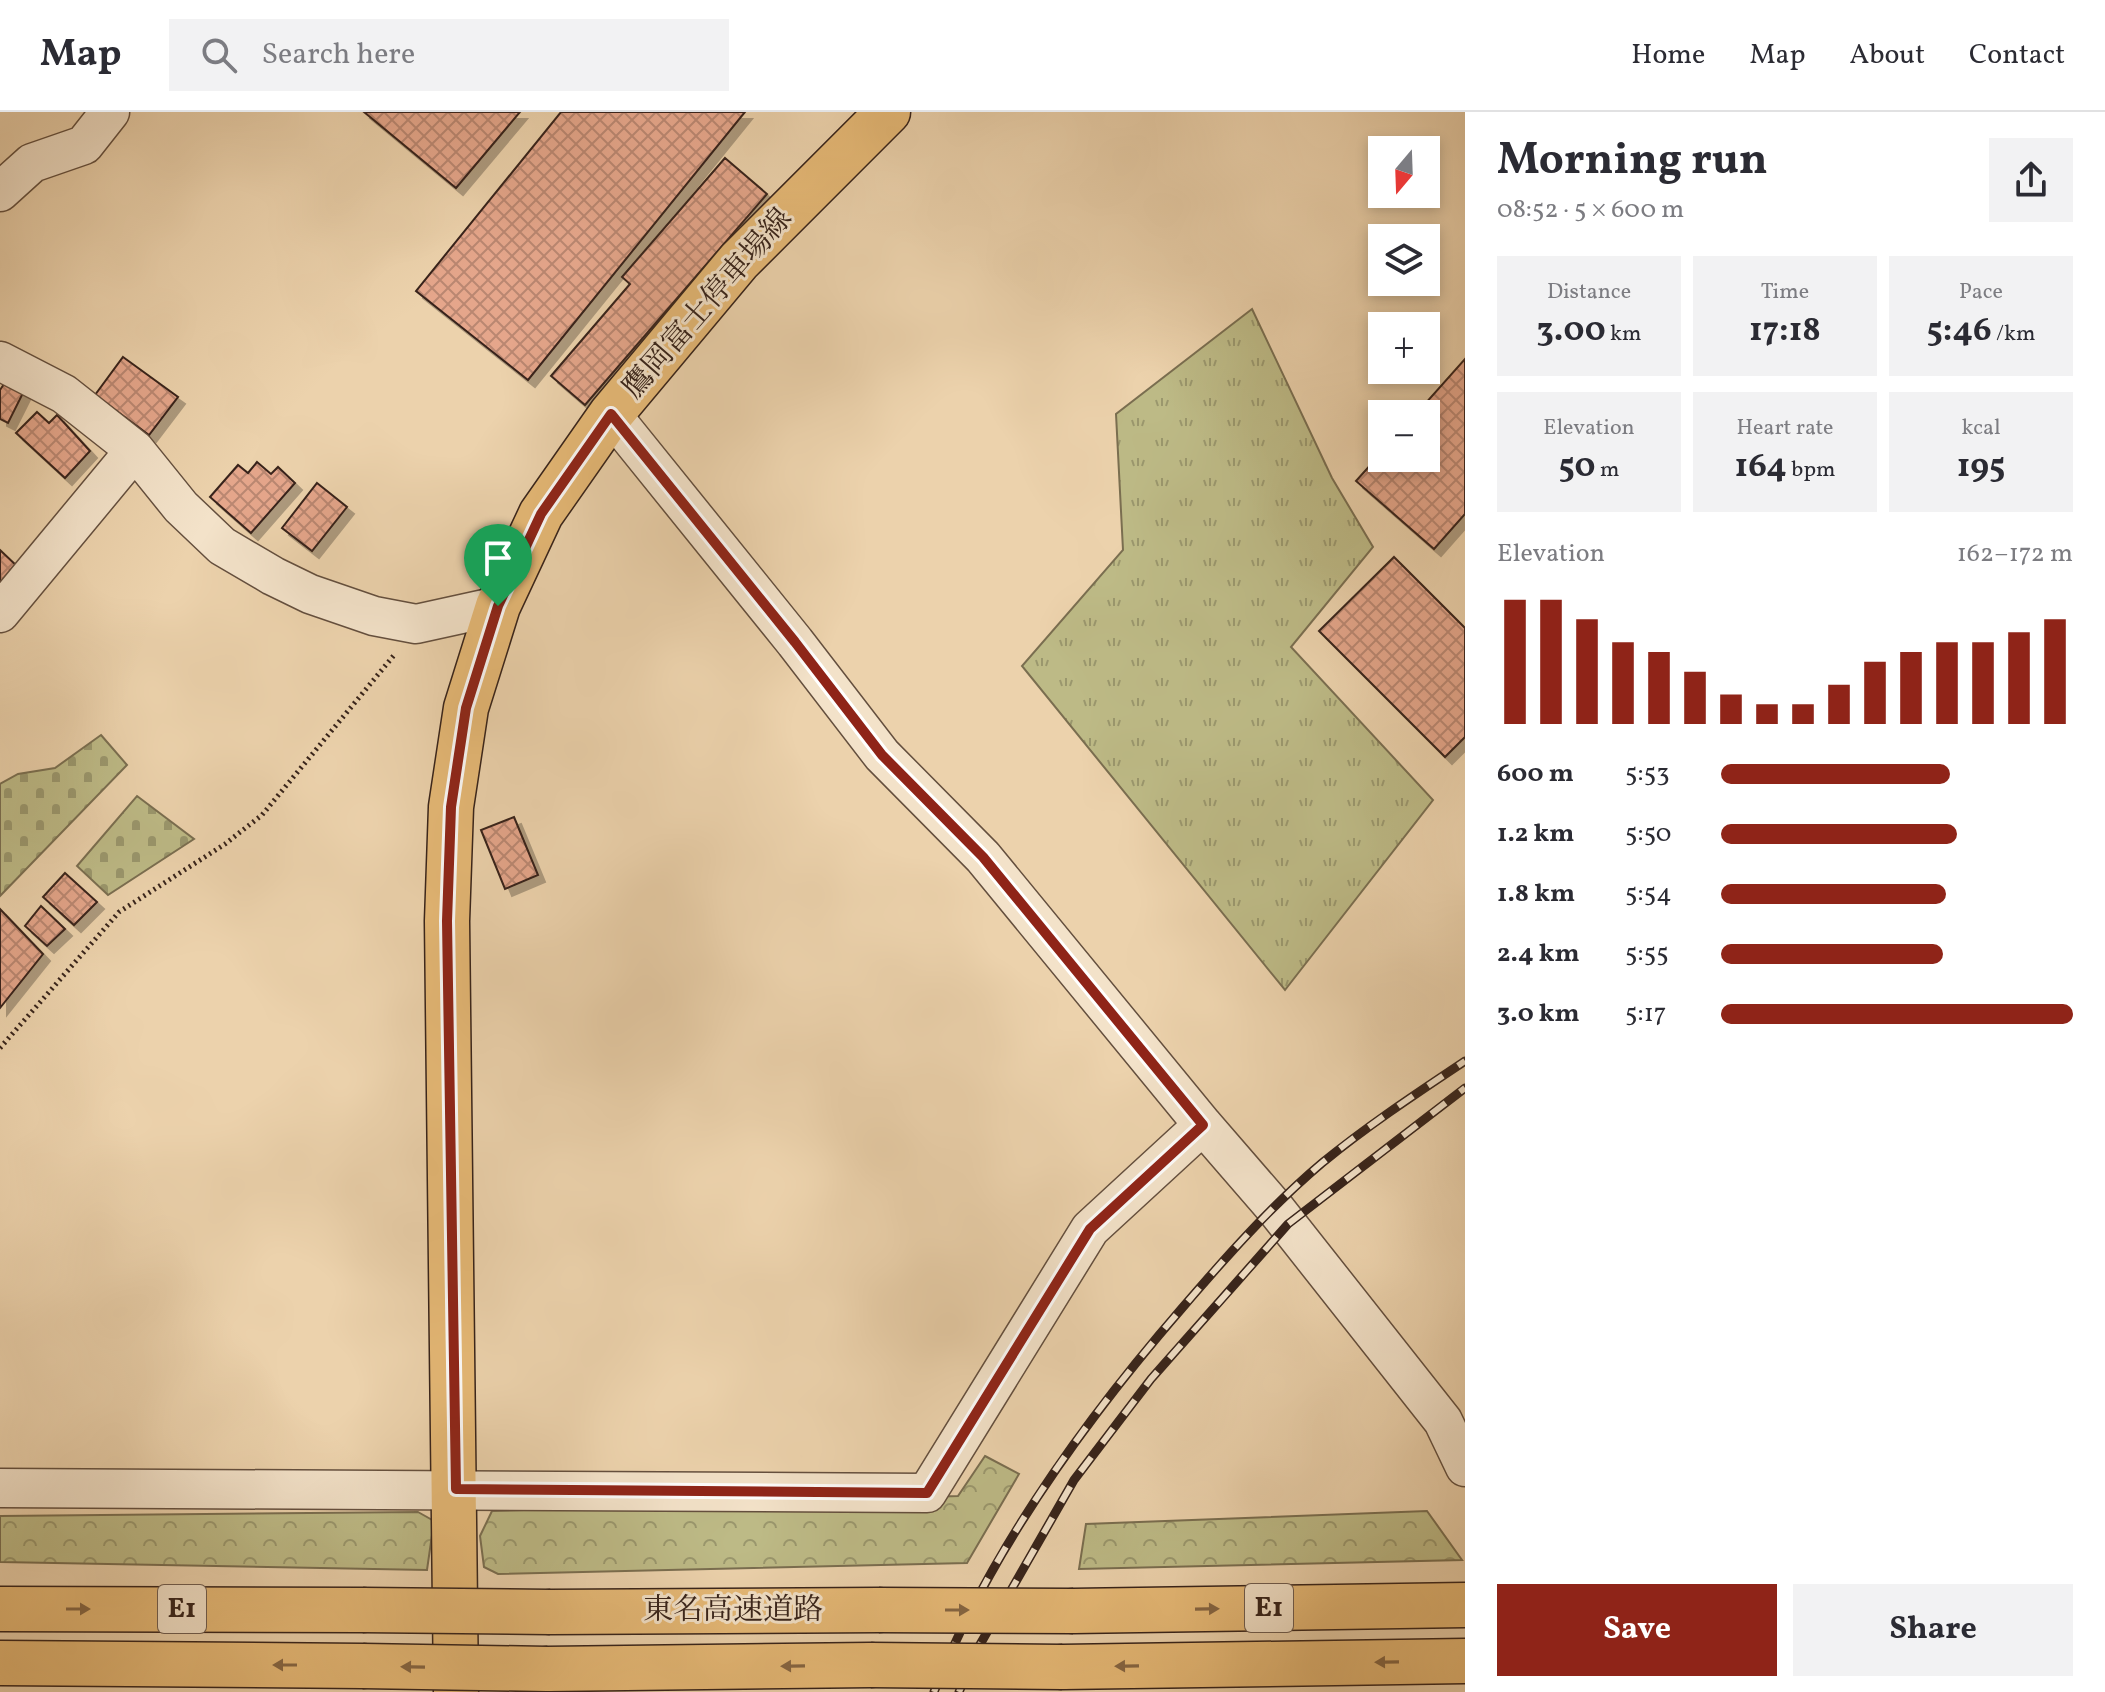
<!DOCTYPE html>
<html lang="en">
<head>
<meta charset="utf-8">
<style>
	:root { --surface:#fff; --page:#f2f2f3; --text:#2b2b33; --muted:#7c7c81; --line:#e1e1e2; --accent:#8f2418 }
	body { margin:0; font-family:Vollkorn,"Noto Serif JP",serif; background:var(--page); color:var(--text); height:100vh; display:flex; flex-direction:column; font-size:30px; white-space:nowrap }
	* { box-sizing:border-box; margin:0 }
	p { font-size:26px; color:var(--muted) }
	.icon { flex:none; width:44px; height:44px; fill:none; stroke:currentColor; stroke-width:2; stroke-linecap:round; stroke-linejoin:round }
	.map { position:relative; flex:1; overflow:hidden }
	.panel { display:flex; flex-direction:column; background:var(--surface); width:640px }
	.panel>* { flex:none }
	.needle { width:52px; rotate:199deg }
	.buttons { position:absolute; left:1368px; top:24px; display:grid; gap:16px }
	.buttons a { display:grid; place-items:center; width:72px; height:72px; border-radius:0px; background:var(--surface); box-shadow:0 4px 12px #0003; font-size:40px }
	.pin { position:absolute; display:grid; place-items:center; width:68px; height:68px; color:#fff; margin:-82px -34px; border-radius:50% 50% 50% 0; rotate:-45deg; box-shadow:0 0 8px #0007 }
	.pin .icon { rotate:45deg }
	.round { display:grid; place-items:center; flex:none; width:84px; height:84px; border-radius:0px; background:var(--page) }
	.summary { display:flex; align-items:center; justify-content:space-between; height:136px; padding:0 32px }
	h1 { font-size:44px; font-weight:700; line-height:60px }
	.metrics { display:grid; grid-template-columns:repeat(3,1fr); gap:12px; height:136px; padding:8px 32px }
	.metrics div { display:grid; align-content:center; border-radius:0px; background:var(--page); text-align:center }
	.metrics b { font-size:34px; font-weight:700 }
	.metrics small { font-size:22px; font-weight:400 }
	.metrics p { font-size:22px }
	.chart { height:224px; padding:16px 32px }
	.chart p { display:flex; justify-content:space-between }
	.chart svg { width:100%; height:144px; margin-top:8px; stroke:var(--accent); stroke-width:6 }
	.button { display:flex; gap:16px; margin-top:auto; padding:16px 32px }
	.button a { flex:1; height:92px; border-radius:0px; background:var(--accent); color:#fff; font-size:32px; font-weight:700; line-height:92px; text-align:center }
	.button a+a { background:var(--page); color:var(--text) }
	ul { padding:0 32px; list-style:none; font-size:26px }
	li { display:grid; grid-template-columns:128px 96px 1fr; align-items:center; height:60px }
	li i { height:20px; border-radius:10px; background:var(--accent) }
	header { display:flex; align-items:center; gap:48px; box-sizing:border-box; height:112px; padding:0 40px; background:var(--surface); border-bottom:2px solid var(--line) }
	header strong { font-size:38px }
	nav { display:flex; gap:44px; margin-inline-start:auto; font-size:28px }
	.search { width:560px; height:72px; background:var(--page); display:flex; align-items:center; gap:20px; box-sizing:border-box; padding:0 28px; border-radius:0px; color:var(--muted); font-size:30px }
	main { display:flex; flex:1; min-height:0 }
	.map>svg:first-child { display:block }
	.grass { fill:url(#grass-tufts); stroke:#7a6e50; stroke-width:2 }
	.forest { fill:url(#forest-crowns); stroke:#7a6e50; stroke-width:2 }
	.cemetery { fill:url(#cemetery-stones); stroke:#7a6e50; stroke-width:2 }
	.building { fill:url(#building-cross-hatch); stroke:#37231a; stroke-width:2; filter:url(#shadow) }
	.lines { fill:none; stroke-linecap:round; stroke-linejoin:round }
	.minor-casing { stroke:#644f3e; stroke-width:41 }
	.major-casing { stroke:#37231a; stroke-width:47 }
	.highway-casing { stroke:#37231a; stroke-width:47 }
	.path { stroke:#37231a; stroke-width:5; stroke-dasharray:2 4; stroke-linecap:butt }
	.minor { stroke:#f3e2c9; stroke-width:38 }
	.major { stroke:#e6b976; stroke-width:44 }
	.highway { stroke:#e6b976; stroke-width:44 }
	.rail-casing { stroke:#37231a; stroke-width:9 }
	.rail { stroke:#f3e2c9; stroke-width:6; stroke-dasharray:18; stroke-linecap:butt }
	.highway-bridge-casing { stroke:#37231a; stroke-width:47; stroke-linecap:butt }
	.highway-bridge { stroke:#e6b976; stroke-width:44 }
	.oneway { fill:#866643 }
	.route-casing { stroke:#fff; stroke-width:16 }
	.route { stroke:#8f2418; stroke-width:10 }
	.labels { text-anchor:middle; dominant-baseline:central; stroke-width:6; stroke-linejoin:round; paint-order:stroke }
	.shield { fill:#f3e2c9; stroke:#6f5c4e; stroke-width:2 }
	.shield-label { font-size:28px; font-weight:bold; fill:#37231a }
	.street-label { font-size:30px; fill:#37231a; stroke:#f3e2c9 }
</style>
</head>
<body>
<header>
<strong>Map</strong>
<div class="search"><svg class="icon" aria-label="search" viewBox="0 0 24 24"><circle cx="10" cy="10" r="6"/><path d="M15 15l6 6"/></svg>Search here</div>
<nav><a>Home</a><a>Map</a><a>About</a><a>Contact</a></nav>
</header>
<main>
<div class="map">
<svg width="1465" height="1580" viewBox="0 0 1465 1580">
	<defs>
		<pattern id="grass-tufts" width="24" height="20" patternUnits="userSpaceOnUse" patternTransform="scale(2)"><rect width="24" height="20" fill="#bdba86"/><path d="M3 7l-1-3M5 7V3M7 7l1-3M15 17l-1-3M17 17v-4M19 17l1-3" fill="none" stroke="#9a976d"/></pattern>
		<pattern id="forest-crowns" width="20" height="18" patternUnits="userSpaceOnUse" patternTransform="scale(2)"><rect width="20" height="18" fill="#bdba86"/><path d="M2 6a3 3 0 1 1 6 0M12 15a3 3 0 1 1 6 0" fill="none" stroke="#9a976d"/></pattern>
		<pattern id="cemetery-stones" width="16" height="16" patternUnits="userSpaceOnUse" patternTransform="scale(2)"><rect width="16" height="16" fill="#bdba86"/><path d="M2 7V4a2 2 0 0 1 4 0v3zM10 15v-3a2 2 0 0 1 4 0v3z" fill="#9a976d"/></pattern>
		<pattern id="building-cross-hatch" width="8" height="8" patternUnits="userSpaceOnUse" patternTransform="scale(2)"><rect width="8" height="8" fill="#e5a68b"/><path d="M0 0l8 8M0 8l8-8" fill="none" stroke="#ba8771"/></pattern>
		<filter id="shadow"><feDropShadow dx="7" dy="7" stdDeviation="0" flood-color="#0004"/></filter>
	</defs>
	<rect width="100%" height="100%" fill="#ecd2ac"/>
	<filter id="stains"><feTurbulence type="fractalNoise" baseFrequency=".0025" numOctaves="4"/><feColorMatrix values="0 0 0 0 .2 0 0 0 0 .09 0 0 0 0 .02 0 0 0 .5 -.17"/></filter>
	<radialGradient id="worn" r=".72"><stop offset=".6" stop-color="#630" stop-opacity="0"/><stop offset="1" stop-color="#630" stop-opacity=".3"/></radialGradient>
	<path class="grass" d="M1252,197L1332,366L1373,435L1291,535L1433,688L1285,878L1022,554L1123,438L1116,302Z"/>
	<path class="forest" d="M985,1344L1019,1362L967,1451L498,1462L484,1455L480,1424L492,1399L958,1384Z
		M1427,1399L1462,1448L1079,1457L1086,1412Z
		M418,1400L434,1409L427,1458L0,1450V1404Z"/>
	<path class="cemetery" d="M101,623L127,653L0,784V672L18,662L55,656Z
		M137,684L194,727L108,783L77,754Z"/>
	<path class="building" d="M364,0H520L456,76Z
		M561,0H745L528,268L416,179Z
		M725,46L767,82L585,293L551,264L630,172L622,165Z
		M123,245L178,285L149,323L95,283Z
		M1465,247V402L1434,437L1356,369L1382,340V346H1426V302H1416Z
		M4,272L23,281L8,311L0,307V278Z
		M37,300L49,311L57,303L90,339L65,366L16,321Z
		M257,350L271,362L278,355L295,371L251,421L210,385L238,353L248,361Z
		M317,371L347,395L312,439L282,416Z
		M0,438L19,456L0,476Z
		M1394,445L1465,516V625L1445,645L1319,519Z
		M514,705L538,763L505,777L481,718Z
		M65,761L97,790L74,813L43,785Z
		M41,794L65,817L47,834L25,814Z
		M0,797L43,842L0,896Z"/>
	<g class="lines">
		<defs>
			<path id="minor" d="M0,80L32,51L84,33L110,0
				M0,249L64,282L135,338L181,395L222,434L273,464L310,482L374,504L416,512L498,494
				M611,302L795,530L882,643L983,745L1203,1013L1274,1095L1443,1309L1465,1355
				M0,501L135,338
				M0,1376L927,1381L1090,1117L1203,1013"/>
			<path id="major" d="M456,1580L447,809L451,695L466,596L498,494L541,402L611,302L739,149L888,0"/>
			<path id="highway" d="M0,1497L363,1498
				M1073,1499L1465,1493
				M550,1500L879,1498
				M0,1551L363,1554
				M1062,1555L1465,1549
				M547,1557L871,1553"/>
		</defs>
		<use href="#minor" class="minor-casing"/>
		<use href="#major" class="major-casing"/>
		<use href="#highway" class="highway-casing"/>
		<path class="path" d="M0,936L119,800L225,732L262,703L395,542"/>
		<use href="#minor" class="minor"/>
		<use href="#major" class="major"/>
		<use href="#highway" class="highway"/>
		<defs>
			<path id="rail" d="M934,1580C989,1440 1085,1308 1183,1195C1226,1145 1271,1094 1322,1051C1367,1014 1417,981 1465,949
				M959,1580L978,1536L1074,1368L1151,1267L1288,1112L1465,976"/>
		</defs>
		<use href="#rail" class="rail-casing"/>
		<use href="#rail" class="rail"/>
		<defs>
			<path id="highway-bridge" d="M363,1498L550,1500
				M879,1498L1073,1499
				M871,1553L1062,1555
				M363,1554L547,1557"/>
		</defs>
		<use href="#highway-bridge" class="highway-bridge-casing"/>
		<use href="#highway-bridge" class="highway-bridge"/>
	</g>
	<defs><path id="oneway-solid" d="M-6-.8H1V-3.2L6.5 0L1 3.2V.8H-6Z" transform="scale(2)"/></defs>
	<g class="oneway">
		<use href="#oneway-solid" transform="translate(78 1497)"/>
		<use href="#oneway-solid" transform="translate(1207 1497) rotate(-1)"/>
		<use href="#oneway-solid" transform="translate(957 1498)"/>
		<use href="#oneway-solid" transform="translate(1387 1550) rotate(179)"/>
		<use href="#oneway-solid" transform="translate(285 1553) rotate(-180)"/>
		<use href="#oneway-solid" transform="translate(793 1554) rotate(179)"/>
		<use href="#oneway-solid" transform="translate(1127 1554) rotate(179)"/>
		<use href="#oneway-solid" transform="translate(413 1555) rotate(-179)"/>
	</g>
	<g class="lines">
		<defs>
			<path id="route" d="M611,302L795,530L882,643L983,745L1203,1013L1090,1117L927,1381L456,1377L447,809L451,695L466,596L498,494L541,402Z"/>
		</defs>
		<use href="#route" class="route-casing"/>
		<use href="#route" class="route"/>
	</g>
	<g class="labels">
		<g class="shield">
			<rect x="1245" y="1472" width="48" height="48" rx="6"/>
			<rect x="158" y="1473" width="48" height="48" rx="6"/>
		</g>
		<g class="shield-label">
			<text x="1269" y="1496">E1</text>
			<text x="182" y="1497">E1</text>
		</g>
		<g class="street-label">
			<text transform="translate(708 192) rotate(-49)">鷹岡富士停車場線</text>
			<text x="733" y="1499">東名高速道路</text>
		</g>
	</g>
	<rect width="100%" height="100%" filter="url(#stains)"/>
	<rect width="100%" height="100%" fill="url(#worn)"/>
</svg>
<div class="buttons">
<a><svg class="needle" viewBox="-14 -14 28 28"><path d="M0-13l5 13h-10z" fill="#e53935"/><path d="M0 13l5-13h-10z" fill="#7c7c81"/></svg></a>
<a><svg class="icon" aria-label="layers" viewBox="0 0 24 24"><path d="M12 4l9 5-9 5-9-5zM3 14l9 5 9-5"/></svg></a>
<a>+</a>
<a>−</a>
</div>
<div class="pin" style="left:498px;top:494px;background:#1e9e55"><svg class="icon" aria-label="arrive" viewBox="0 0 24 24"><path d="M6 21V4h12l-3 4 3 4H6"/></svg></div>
</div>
<section class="panel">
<div class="summary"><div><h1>Morning run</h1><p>08:52 · 5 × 600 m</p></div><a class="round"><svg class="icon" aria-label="share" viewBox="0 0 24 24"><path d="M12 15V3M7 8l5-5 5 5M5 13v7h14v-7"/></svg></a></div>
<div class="metrics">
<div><p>Distance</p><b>3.00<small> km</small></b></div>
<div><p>Time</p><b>17:18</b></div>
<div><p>Pace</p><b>5:46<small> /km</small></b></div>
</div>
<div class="metrics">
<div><p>Elevation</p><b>50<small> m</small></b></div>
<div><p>Heart rate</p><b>164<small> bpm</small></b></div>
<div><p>kcal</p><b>195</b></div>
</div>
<div class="chart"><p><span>Elevation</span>162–172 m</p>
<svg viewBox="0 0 160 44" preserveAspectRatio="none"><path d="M5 44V6M15 44V6M25 44V12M35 44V19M45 44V22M55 44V28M65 44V35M75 44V38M85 44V38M95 44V32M105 44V25M115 44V22M125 44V19M135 44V19M145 44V16M155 44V12"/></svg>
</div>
<ul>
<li><b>600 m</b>5:53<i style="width:65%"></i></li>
<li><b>1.2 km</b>5:50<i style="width:67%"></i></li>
<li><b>1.8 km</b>5:54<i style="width:64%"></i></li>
<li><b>2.4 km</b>5:55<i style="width:63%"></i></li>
<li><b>3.0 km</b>5:17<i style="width:100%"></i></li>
</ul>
<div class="button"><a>Save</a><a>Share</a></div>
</section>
</main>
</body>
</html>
